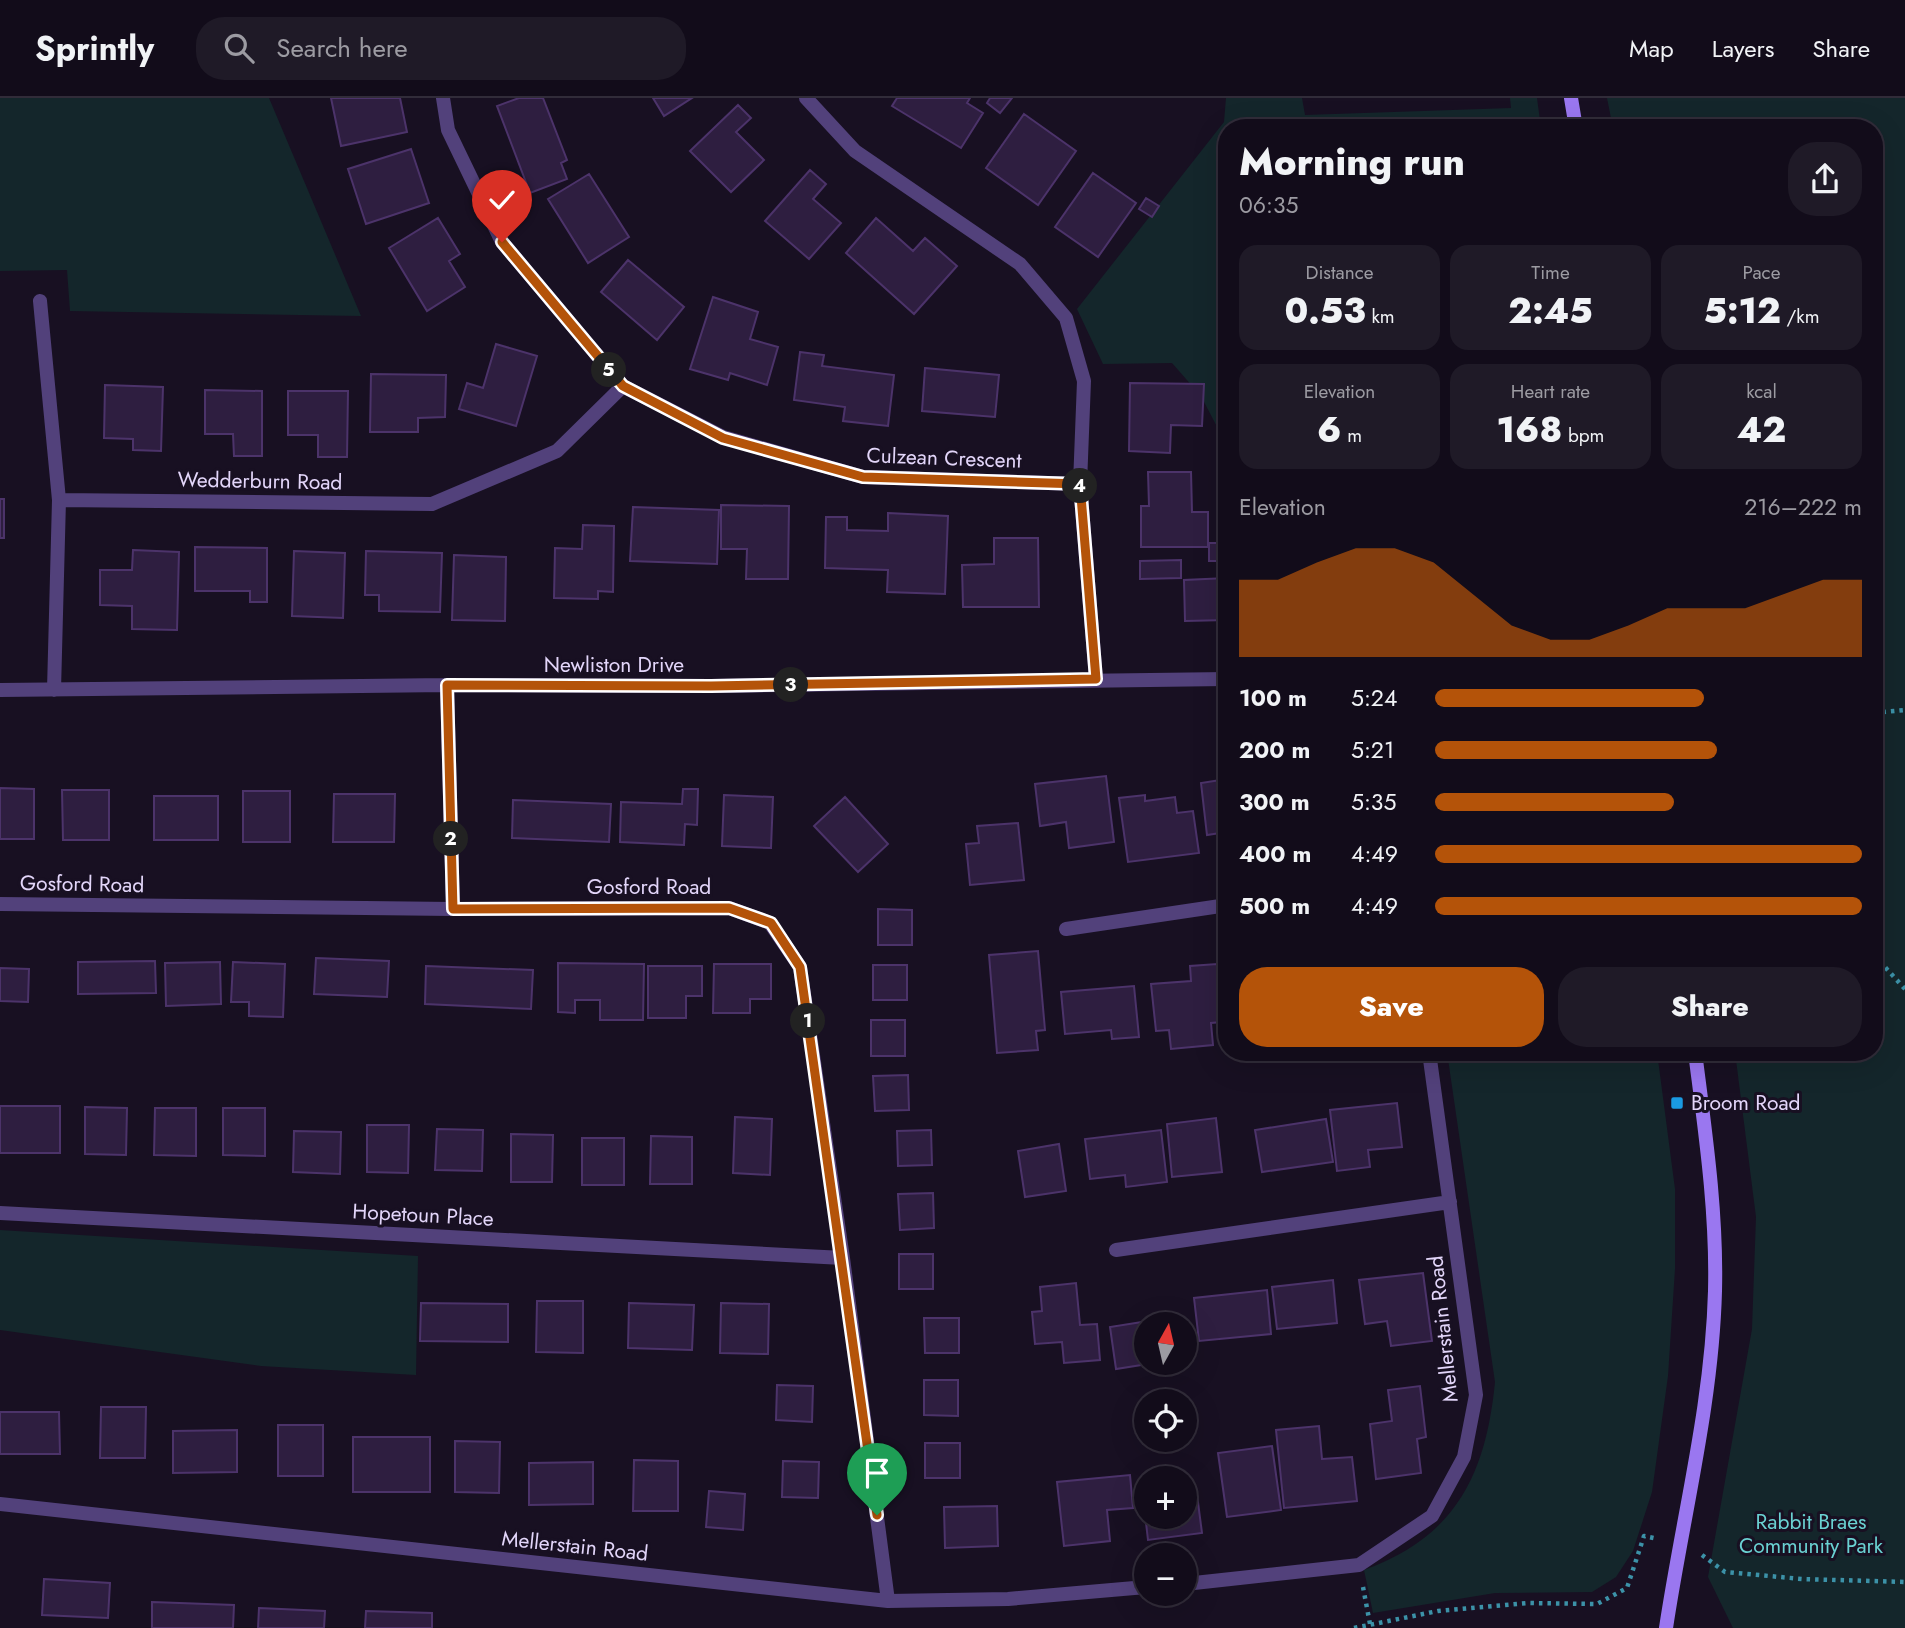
<!DOCTYPE html>
<html lang="en">
<head>
<meta charset="utf-8">
<style>
	:root { --surface:#120c1a; --page:#1f1a27; --text:#f1f3f6; --muted:#9c9ba2; --line:#312c39; --accent:#b45309 }
	body { margin:0; font-family:Jost,sans-serif; background:var(--page); color:var(--text); height:100vh; display:flex; flex-direction:column; font-size:26px; white-space:nowrap }
	* { box-sizing:border-box; margin:0 }
	p { font-size:23px; color:var(--muted) }
	.icon { flex:none; width:38px; height:38px; fill:none; stroke:currentColor; stroke-width:2; stroke-linecap:round; stroke-linejoin:round }
	.map { position:relative; flex:1; overflow:hidden }
	.side { position:absolute; left:1218px; top:21px; width:665px; height:942px; display:flex; flex-direction:column; background:var(--surface); border-radius:28px; box-shadow:0 7px 28px #0002,0 0 0 2px var(--line) }
	.side>* { flex:none }
	.needle { width:46px; rotate:8deg }
	.controls { position:absolute; left:1134px; top:1214px; display:grid; gap:14px }
	.controls a { display:grid; place-items:center; width:63px; height:63px; border-radius:50%; background:var(--surface); box-shadow:0 7px 28px #0002,0 0 0 2px var(--line); font-size:35px }
	.pin { position:absolute; display:grid; place-items:center; width:60px; height:60px; color:#fff; margin:-72px -30px; border-radius:50% 50% 50% 0; rotate:-45deg; box-shadow:0 0 7px #0007 }
	.pin .icon { rotate:45deg }
	.km { position:absolute; width:35px; height:35px; margin:-18px; border-radius:50%; background:#222; color:#fff; font-size:19px; line-height:35px; text-align:center }
	.round { display:grid; place-items:center; flex:none; width:74px; height:74px; border-radius:28px; background:var(--page) }
	.head { display:flex; align-items:center; justify-content:space-between; height:119px; padding:0 21px }
	h1 { font-size:38px; font-weight:800; line-height:52px }
	.stats { display:grid; grid-template-columns:repeat(3,1fr); gap:10px; height:119px; padding:7px 21px }
	.stats div { display:grid; align-content:center; border-radius:18px; background:var(--page); text-align:center }
	.stats b { font-size:35px; font-weight:800 }
	.stats small { font-size:19px; font-weight:400 }
	.stats p { font-size:19px }
	.chart { height:196px; padding:14px 21px }
	.chart p { display:flex; justify-content:space-between }
	.chart svg { width:100%; height:126px; margin-top:7px; fill:var(--accent); opacity:.7 }
	.action { display:flex; gap:14px; margin-top:auto; padding:14px 21px }
	.action a { flex:1; height:80px; border-radius:28px; background:var(--accent); color:#fff; font-size:28px; font-weight:800; line-height:80px; text-align:center }
	.action a+a { background:var(--page); color:var(--text) }
	ul { padding:0 21px; list-style:none; font-size:23px }
	li { display:grid; grid-template-columns:112px 84px 1fr; align-items:center; height:52px }
	li i { height:18px; border-radius:9px; background:var(--accent) }
	header { display:flex; align-items:center; gap:42px; box-sizing:border-box; height:98px; padding:0 35px; background:var(--surface); border-bottom:2px solid var(--line) }
	header strong { font-size:33px }
	nav { display:flex; gap:38px; margin-inline-start:auto; font-size:24px }
	.search { width:490px; height:63px; background:var(--page); display:flex; align-items:center; gap:18px; box-sizing:border-box; padding:0 24px; border-radius:28px; color:var(--muted); font-size:26px }
	.map>svg:first-child { display:block }
	.green { fill:#14262b }
	.building { fill:#2e1e40; stroke:#4c336a; stroke-width:2 }
	.lines { fill:none; stroke-linecap:round; stroke-linejoin:round }
	.path { stroke:#3c92a8; stroke-width:4.5; stroke-dasharray:3.5 5; stroke-linecap:butt }
	.street { stroke:#52417b; stroke-width:14 }
	.secondary { stroke:#9a77f0; stroke-width:14 }
	.route-casing { stroke:#fff; stroke-width:14 }
	.route { stroke:#b45309; stroke-width:9 }
	.poi-dot { fill:#1a9ae2; stroke:#181022; stroke-width:2.5 }
	.labels { text-anchor:middle; dominant-baseline:central; stroke-width:6; stroke-linejoin:round; paint-order:stroke }
	.street-label { font-size:21px; fill:#e3d6fa; stroke:#181022 }
	.poi-label { font-size:21px; fill:#e3d6fa; stroke:#181022; text-anchor:start }
	.park-label { font-size:21px; fill:#6ad1d2; stroke:#181022 }
</style>
</head>
<body>
<header>
<strong>Sprintly</strong>
<div class="search"><svg class="icon" aria-label="search" viewBox="0 0 24 24"><circle cx="10" cy="10" r="6"/><path d="M15 15l6 6"/></svg>Search here</div>
<nav><a>Map</a><a>Layers</a><a>Share</a></nav>
</header>
<div class="map">
<svg width="1905" height="1530" viewBox="0 0 1905 1530">
	<rect width="100%" height="100%" fill="#181022"/>
	<path class="green" d="M0,0H269L361,218L70,213L67,172L0,173Z
		M1226,0H1302L1305,17L1511,10L1510,0H1537L1541,30H1227V348L1201,298L1172,265L1103,266L1077,211L1224,24Z
		M1607,0H1905V1530H1733L1708,1479L1752,1231L1756,1119L1735,954H1874V30H1613Z
		M1447,954H1657L1675,1091V1171L1668,1278L1652,1394L1633,1453L1616,1479L1592,1494L1495,1495L1373,1515L1364,1472C1456,1439 1486,1376 1495,1284Z
		M0,1132L418,1158L416,1277L261,1268L0,1232Z"/>
	<path class="building" d="M331,0H400L407,34L341,48Z
		M519,0H543L567,62L561,65L567,81L530,95L497,8Z
		M653,0H692L664,18Z
		M897,0H970L967,5L983,15L961,50L892,8Z
		M990,0H1012L1000,15L987,5Z
		M738,7L751,20L736,34L764,62L731,94L690,53Z
		M1024,16L1076,53L1038,107L986,70Z
		M411,51L429,105L366,126L348,71Z
		M810,72L826,86L813,101L841,125L809,161L765,123Z
		M1093,75L1136,105L1098,159L1055,129Z
		M589,76L629,139L588,165L548,101Z
		M1146,100L1159,108L1152,119L1139,111Z
		M438,120L460,156L449,163L465,189L427,213L389,150Z
		M876,120L913,153L925,140L957,168L914,216L846,155Z
		M628,162L684,209L657,242L601,194Z
		M713,199L758,214L750,241L778,249L767,287L730,275L728,282L690,271Z
		M496,246L537,258L516,328L459,311L467,285L483,290Z
		M800,254L824,257L822,268L894,277L888,328L843,323L845,309L794,302Z
		M925,270L999,277L995,319L922,313Z
		M371,276L446,277L445,319L418,320V334H370Z
		M1130,285L1204,286L1202,328L1171,327L1170,355L1129,353Z
		M105,287L163,289L161,353L133,352V341L104,340Z
		M205,292L262,293V358H234L233,336H205Z
		M288,293H348L347,359H318V337H288Z
		M1148,374H1191L1192,414H1208V449H1141V408H1149Z
		M0,401H4V440H0Z
		M721,407L789,408L788,481H746L747,451H721Z
		M633,409L719,412L717,466L630,463Z
		M888,415L948,418L945,496L887,494L888,472L825,470L826,419H847V432L888,433Z
		M583,427L614,428L613,494L598,493V501L554,500L555,450L582,451Z
		M994,440H1038L1039,509H963L962,467L994,466Z
		M1209,445H1227V463H1209Z
		M195,449L267,450V504H250V493H195Z
		M133,452L179,454L177,532L132,531V508L100,507V472H132Z
		M294,453L345,455L343,520L292,518Z
		M366,453L442,455L440,514L379,513V497H365Z
		M454,457L506,459L505,523L452,522Z
		M1181,462V480L1140,481V463Z
		M1227,480V522L1185,523L1184,482Z
		M1106,678L1114,744L1069,750L1066,724L1040,728L1035,686Z
		M1227,681V734L1207,737L1201,685Z
		M0,690L34,691V741H0Z
		M683,691H698L697,727L685,726L684,747L620,744L621,704L682,706Z
		M62,692H109V742H63Z
		M243,693H290V744H243Z
		M334,696H395L394,744H333Z
		M724,697L773,699L771,750L722,748Z
		M1145,697V703L1175,699L1177,715L1193,713L1199,755L1128,764L1119,700Z
		M154,698H218V742H154Z
		M845,699L888,746L858,774L814,728Z
		M513,702L611,706L609,744L512,740Z
		M1018,725L1024,782L970,787L966,746L979,745L977,728Z
		M878,811L912,812V847H878Z
		M1038,853L1045,932L1036,933L1038,952L997,955L989,857Z
		M316,860L389,863L387,899L314,896Z
		M155,863L156,895L78,896V864Z
		M220,864L221,906L166,908L165,865Z
		M233,864L285,866L283,919L249,918V904H231Z
		M558,865L644,866L643,922H600V902H575V915L558,914Z
		M714,866H771V901H750V915H713Z
		M1217,866L1222,924L1211,925L1213,947L1171,951L1169,932L1156,933L1151,886L1191,883L1190,868Z
		M873,867H907V902H873Z
		M426,868L533,872L531,911L425,906Z
		M648,868H702V898H686V920H648Z
		M0,870L29,871L28,904L0,903Z
		M1134,888L1139,939L1112,941L1111,932L1065,936L1061,894Z
		M871,922H905V958H871Z
		M1316,954H1362L1316,959Z
		M908,977L909,1012L875,1013L873,978Z
		M1397,1005L1402,1049L1368,1052L1370,1069L1337,1073L1330,1012Z
		M0,1008H60V1055H0Z
		M85,1009L127,1010L126,1057L85,1056Z
		M155,1010H196V1058L154,1057Z
		M223,1010H265V1058L223,1057Z
		M735,1019L772,1021L770,1077L733,1075Z
		M1216,1020L1222,1074L1172,1079L1167,1026Z
		M1326,1021L1333,1064L1262,1074L1255,1032Z
		M367,1027H409L408,1075L367,1074Z
		M437,1031L483,1032L482,1073L435,1072Z
		M931,1032L932,1067L898,1068L897,1033Z
		M1161,1032L1167,1084L1126,1089L1125,1077L1090,1081L1085,1041Z
		M294,1033L341,1034L340,1076L293,1074Z
		M511,1036L553,1037L552,1084H511Z
		M651,1038L692,1039V1086H650Z
		M582,1040H624V1087H582Z
		M1059,1046L1066,1093L1025,1099L1018,1053Z
		M933,1095L934,1130L900,1132L898,1096Z
		M899,1156H933V1191H899Z
		M1423,1175L1432,1243L1391,1248L1387,1223L1365,1226L1359,1182Z
		M1333,1182L1337,1225L1277,1231L1272,1189Z
		M1076,1185L1080,1227L1097,1226L1100,1262L1064,1265L1062,1244L1035,1246L1032,1214L1042,1213L1040,1189Z
		M1267,1192L1271,1236L1199,1243L1194,1200Z
		M537,1203H583V1255L536,1254Z
		M421,1205L508,1206V1244L420,1243Z
		M629,1205L694,1207L692,1252L628,1250Z
		M721,1205L769,1206L768,1256L720,1255Z
		M1180,1218L1181,1227H1146V1265H1154L1116,1271L1110,1229Z
		M924,1220H959V1255H925Z
		M924,1282H958V1318L924,1317Z
		M777,1287L813,1288L812,1324L776,1322Z
		M1420,1288L1426,1339L1417,1341L1421,1375L1376,1381L1370,1326L1392,1323L1388,1292Z
		M101,1309H146L145,1360H100Z
		M0,1314H59L60,1356H0Z
		M278,1327H323V1378H278Z
		M1319,1328L1322,1361L1352,1359L1357,1403L1284,1410L1276,1332Z
		M237,1332V1374L173,1375V1333Z
		M353,1339H430V1394H353Z
		M455,1343L500,1344L499,1395L455,1394Z
		M925,1345H960V1380H925Z
		M1272,1348L1281,1412L1227,1419L1218,1355Z
		M634,1362L678,1363V1413H633Z
		M783,1363L819,1364L818,1400L782,1399Z
		M593,1364V1406L529,1407V1365Z
		M1130,1377L1133,1410L1107,1412L1110,1443L1064,1448L1057,1384Z
		M1196,1389L1202,1435L1148,1442L1145,1416L1146,1419H1185V1390Z
		M709,1393L745,1396L743,1432L706,1429Z
		M997,1408L998,1448L945,1450L944,1409Z
		M44,1481L110,1485L108,1520L42,1517Z
		M152,1504L234,1507L233,1530H152Z
		M259,1510L325,1513L324,1530H258Z
		M366,1513L432,1515V1530H365Z"/>
	<g class="lines">
		<path class="path" d="M1874,615L1905,612
			M1874,857L1905,891
			M1702,1457L1725,1474L1802,1481L1905,1484
			M1363,1489L1370,1526
			M1354,1530L1438,1513L1527,1505L1597,1506L1627,1490L1644,1438L1658,1441"/>
		<path class="street" d="M443,0L448,32L502,144L623,288L723,339L863,379L1080,386
			M806,0L855,53L1020,166L1066,220L1084,283L1080,386L1096,581
			M40,203L59,402L432,406L557,353L623,288
			M447,587L453,811
			M0,592L447,587L711,588L1227,581
			M54,592L59,402
			M0,806L453,811L729,810L770,825L800,869L843,1160L888,1503
			M1066,831L1227,807
			M0,1115L843,1160
			M1116,1152L1450,1104
			M0,1406L888,1503L1008,1501L1146,1489
			M1185,1486L1359,1467L1432,1418L1464,1359L1476,1297L1429,954"/>
		<path class="secondary" d="M1571,0L1576,30
			M1666,1530C1683,1417 1712,1307 1715,1193C1717,1113 1705,1033 1695,954"/>
	</g>
	<g class="lines">
		<defs>
			<path id="route" d="M502,144L623,288L723,340L863,379L1080,386L1096,581L711,588L447,587L453,811L729,810L771,825L800,869L877,1417"/>
		</defs>
		<use href="#route" class="route-casing"/>
		<use href="#route" class="route"/>
	</g>
	<rect class="poi-dot" x="1670" y="998" width="14" height="14" rx="3.5"/>
	<g class="labels">
		<g class="street-label">
			<text transform="translate(944 360) rotate(2)">Culzean Crescent</text>
			<text transform="translate(260 383) rotate(1)">Wedderburn Road</text>
			<text x="614" y="567">Newliston Drive</text>
			<text transform="translate(82 786) rotate(1)">Gosford Road</text>
			<text x="649" y="789">Gosford Road</text>
			<text transform="translate(423 1117) rotate(3)">Hopetoun Place</text>
			<text transform="translate(1443 1231) rotate(-96)">Mellerstain Road</text>
			<text transform="translate(575 1448) rotate(6)">Mellerstain Road</text>
		</g>
		<g class="poi-label">
			<text x="1691" y="1005">Broom Road</text>
		</g>
		<g class="park-label">
			<text x="1811" y="1424">Rabbit Braes<tspan x="1811" dy="24">Community Park</tspan></text>
		</g>
	</g>
</svg>
<div class="controls">
<a><svg class="needle" viewBox="-14 -14 28 28"><path d="M0-13l5 13h-10z" fill="#e53935"/><path d="M0 13l5-13h-10z" fill="#9c9ba2"/></svg></a>
<a><svg class="icon" aria-label="locate" viewBox="0 0 24 24"><circle cx="12" cy="12" r="6"/><path d="M12 2v4M12 18v4M2 12h4M18 12h4"/></svg></a>
<a>+</a>
<a>−</a>
</div>
<div class="pin" style="left:877px;top:1417px;background:#1e9e55"><svg class="icon" aria-label="arrive" viewBox="0 0 24 24"><path d="M6 21V4h12l-3 4 3 4H6"/></svg></div>
<div class="pin" style="left:502px;top:144px;background:#d93025"><svg class="icon" aria-label="check" viewBox="0 0 24 24"><path d="M5 12l5 5 9-10"/></svg></div>
<b class="km" style="left:808px;top:923px">1</b>
<b class="km" style="left:451px;top:741px">2</b>
<b class="km" style="left:791px;top:587px">3</b>
<b class="km" style="left:1080px;top:388px">4</b>
<b class="km" style="left:609px;top:272px">5</b>
<section class="side">
<div class="head"><div><h1>Morning run</h1><p>06:35</p></div><a class="round"><svg class="icon" aria-label="share" viewBox="0 0 24 24"><path d="M12 15V3M7 8l5-5 5 5M5 13v7h14v-7"/></svg></a></div>
<div class="stats">
<div><p>Distance</p><b>0.53<small> km</small></b></div>
<div><p>Time</p><b>2:45</b></div>
<div><p>Pace</p><b>5:12<small> /km</small></b></div>
</div>
<div class="stats">
<div><p>Elevation</p><b>6<small> m</small></b></div>
<div><p>Heart rate</p><b>168<small> bpm</small></b></div>
<div><p>kcal</p><b>42</b></div>
</div>
<div class="chart"><p><span>Elevation</span>216–222 m</p>
<svg viewBox="0 0 160 44" preserveAspectRatio="none"><path d="M0 44V17L10 17L20 11L30 6L40 6L50 11L60 22L70 33L80 38L90 38L100 33L110 27L120 27L130 27L140 22L150 17L160 17V44z"/></svg>
</div>
<ul>
<li><b>100 m</b>5:24<i style="width:63%"></i></li>
<li><b>200 m</b>5:21<i style="width:66%"></i></li>
<li><b>300 m</b>5:35<i style="width:56%"></i></li>
<li><b>400 m</b>4:49<i style="width:100%"></i></li>
<li><b>500 m</b>4:49<i style="width:100%"></i></li>
</ul>
<div class="action"><a>Save</a><a>Share</a></div>
</section>
</div>
</body>
</html>
